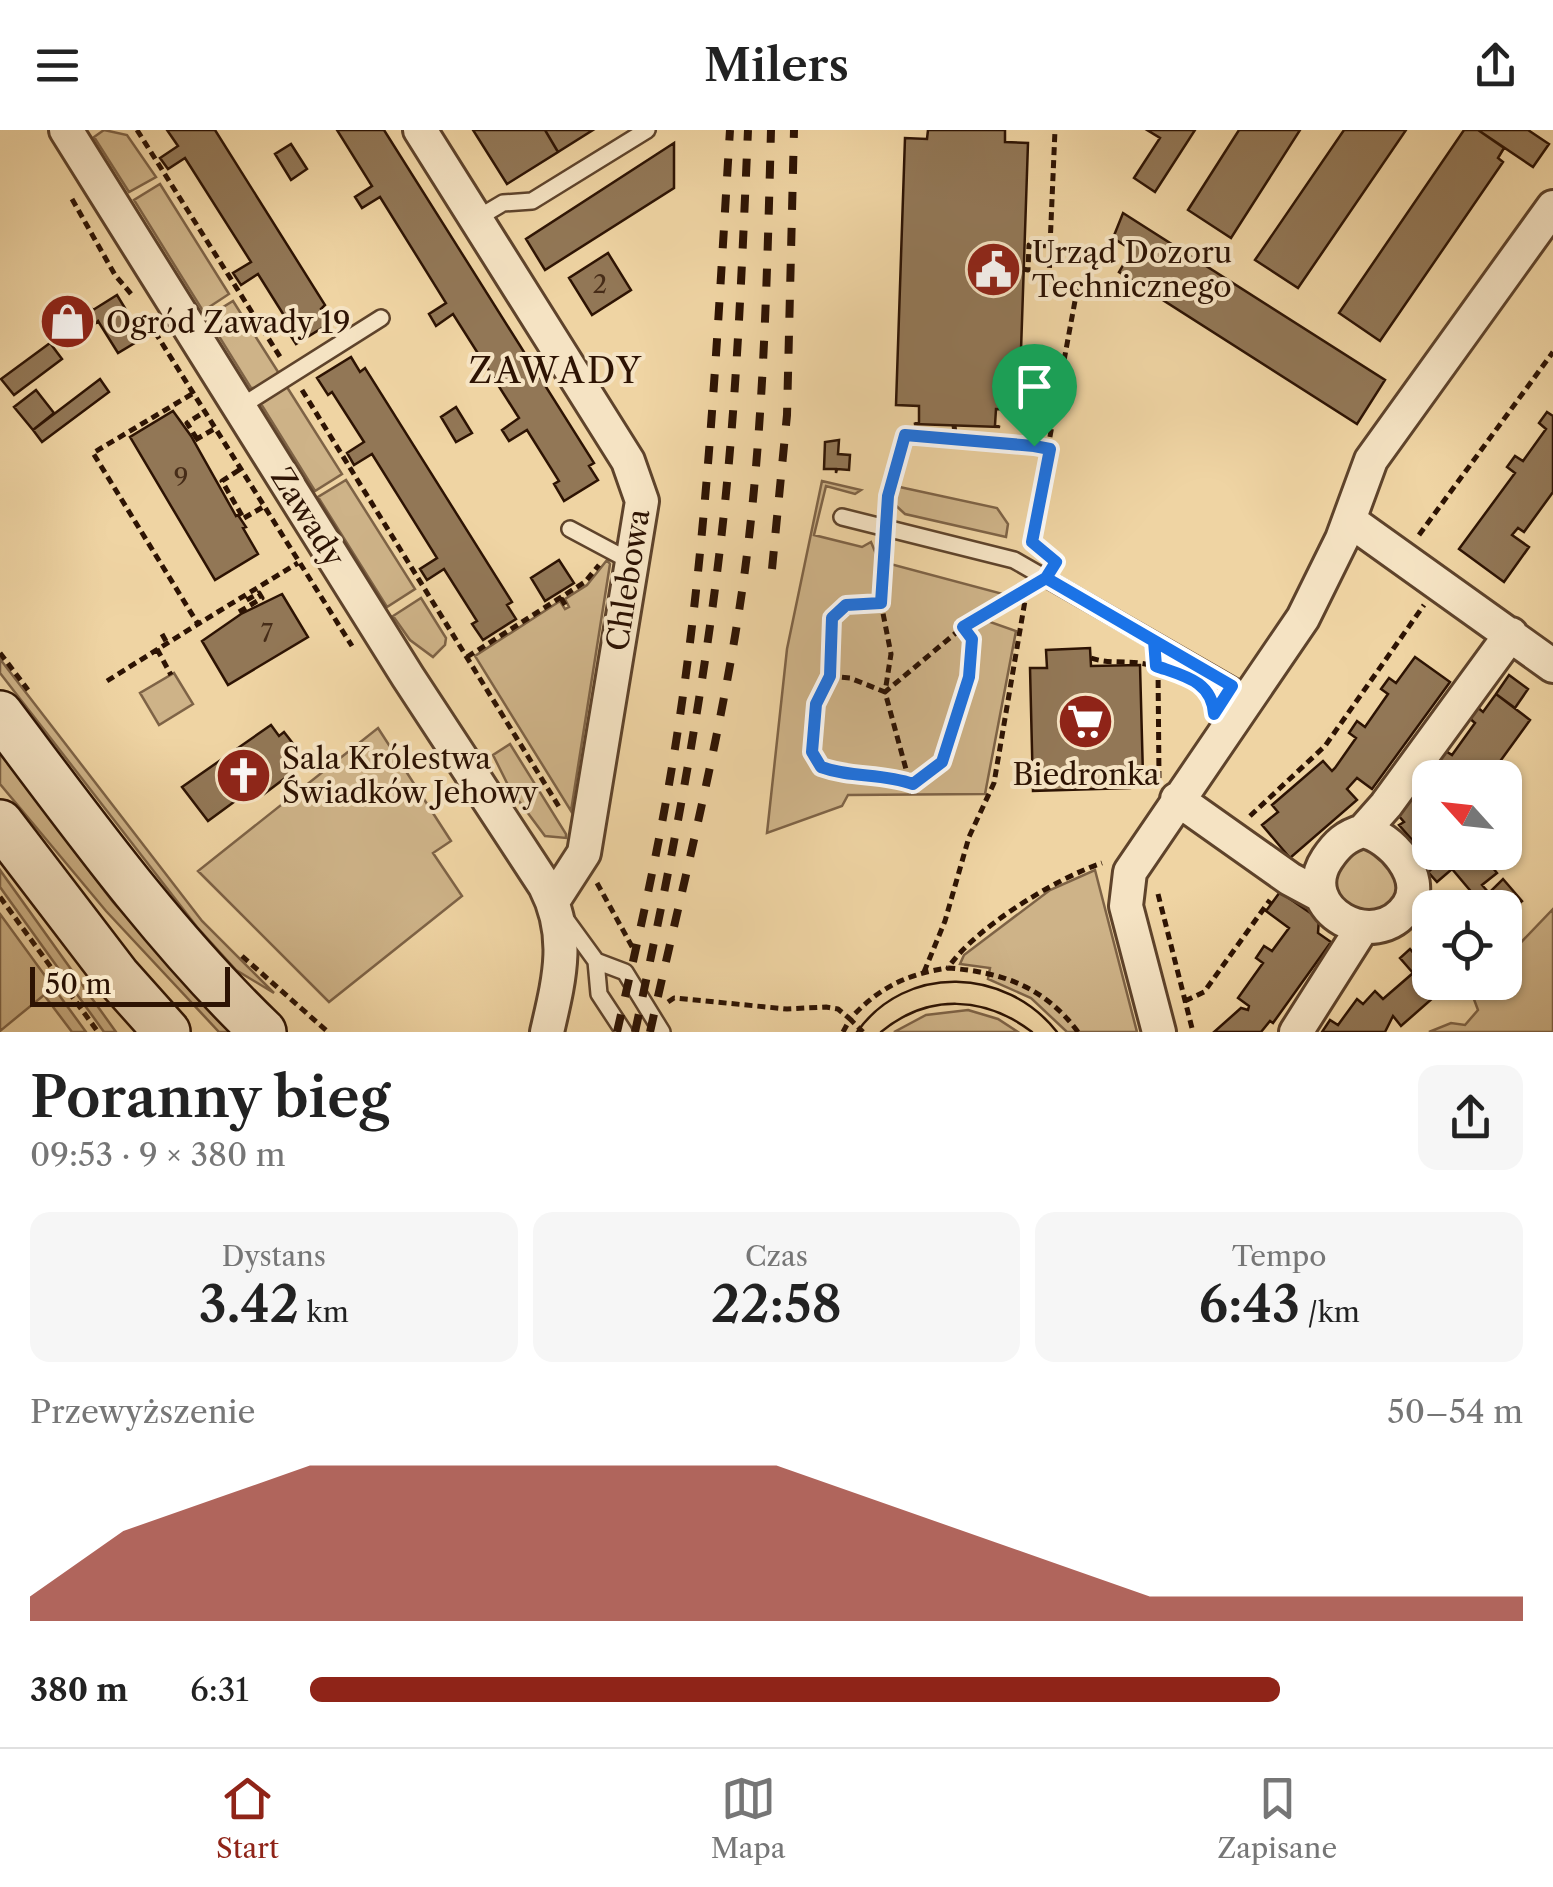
<!DOCTYPE html>
<html lang="pl">
<head>
<meta charset="utf-8">
<style>
	:root { --surface:#fff; --page:#f6f6f6; --text:#222; --muted:#767676; --line:#e0e0e0; --accent:#8f2418 }
	body { margin:0; font-family:"Libre Caslon Text",serif; background:var(--page); color:var(--text); height:100vh; display:flex; flex-direction:column; font-size:38px; white-space:nowrap }
	* { box-sizing:border-box; margin:0 }
	p { font-size:32px; color:var(--muted) }
	.icon { flex:none; width:55px; height:55px; fill:none; stroke:currentColor; stroke-width:2; stroke-linecap:round; stroke-linejoin:round }
	.map { position:relative; height:902px; overflow:hidden }
	.drawer { display:flex; flex-direction:column; background:var(--surface); flex:1 }
	.drawer>* { flex:none }
	.needle { width:65px; rotate:297deg }
	.buttons { position:absolute; left:1412px; top:630px; display:grid; gap:20px }
	.buttons a { display:grid; place-items:center; width:110px; height:110px; border-radius:20px; background:var(--surface); box-shadow:0 2px 8px #0004; font-size:50px }
	.scale { position:absolute; left:30px; bottom:25px; width:200px; box-sizing:border-box; padding-left:10px; border:5px solid #2d1303; border-top:0; font-size:28px; line-height:35px; white-space:nowrap; color:#2d1303; -webkit-text-stroke:8px #f5e3c3; paint-order:stroke }
	.pin { position:absolute; display:grid; place-items:center; width:85px; height:85px; color:#fff; margin:-102px -42px; border-radius:50% 50% 50% 0; rotate:-45deg; box-shadow:0 0 10px #0007 }
	.pin .icon { rotate:45deg }
	.round { display:grid; place-items:center; flex:none; width:105px; height:105px; border-radius:20px; background:var(--page) }
	.summary { display:flex; align-items:center; justify-content:space-between; height:170px; padding:0 30px }
	h1 { font-size:55px; font-weight:600; line-height:75px }
	.stats { display:grid; grid-template-columns:repeat(3,1fr); gap:15px; height:170px; padding:10px 30px }
	.stats div { display:grid; align-content:center; border-radius:20px; background:var(--page); text-align:center }
	.stats b { font-size:50px; font-weight:600 }
	.stats small { font-size:28px; font-weight:400 }
	.stats p { font-size:28px }
	.chart { height:280px; padding:20px 30px }
	.chart p { display:flex; justify-content:space-between }
	.chart svg { width:100%; height:180px; margin-top:10px; fill:var(--accent); opacity:.7 }
	ul { padding:0 30px; list-style:none; font-size:32px }
	li { display:grid; grid-template-columns:160px 120px 1fr; align-items:center; height:75px }
	li i { height:25px; border-radius:12px; background:var(--accent) }
	header { display:flex; justify-content:space-between; align-items:center; height:130px; padding:0 30px; background:var(--surface); font-size:45px; font-weight:600 }
	.menu { display:flex; justify-content:space-around; align-items:center; height:140px; border-top:2px solid var(--line); background:var(--surface); font-size:28px; color:var(--muted) }
	.menu a { display:grid; justify-items:center; gap:5px }
	.menu .active { color:var(--accent) }
	.map>svg:first-child { display:block }
	.green { fill:#ceb388; stroke:#7e6346; stroke-width:2.5 }
	.building { fill:#927756; stroke:#2d1303; stroke-width:2.5 }
	.lines { fill:none; stroke-linecap:round; stroke-linejoin:round }
	.service-casing { stroke:#5e432b; stroke-width:20 }
	.minor-casing { stroke:#5e432b; stroke-width:38 }
	.secondary-casing { stroke:#2d1303; stroke-width:50 }
	.path { stroke:#2d1303; stroke-width:5; stroke-dasharray:8 5; stroke-linecap:butt }
	.service { stroke:#f5e3c3; stroke-width:15 }
	.minor { stroke:#f5e3c3; stroke-width:32 }
	.secondary { stroke:#f5e3c3; stroke-width:45 }
	.tram { stroke:#2d1303; stroke-width:2.5 }
	.rail { stroke:#2d1303; stroke-width:8; stroke-dasharray:18 18; stroke-linecap:butt }
	.route-casing { stroke:#fff; stroke-width:20 }
	.route { stroke:#1a73e8; stroke-width:12 }
	.labels { text-anchor:middle; dominant-baseline:central; stroke-width:8; stroke-linejoin:round; paint-order:stroke }
	.number-label { font-size:25px; fill:#462c18 }
	.poi-label { font-size:30px; fill:#2d1303; stroke:#f5e3c3; text-anchor:start }
	.street-label { font-size:30px; fill:#2d1303; stroke:#f5e3c3 }
	.quarter-label { font-size:35px; letter-spacing:2.5px; fill:#2d1303; stroke:#f5e3c3 }
</style>
</head>
<body>
<header><svg class="icon" aria-label="menu" viewBox="0 0 24 24"><path d="M4 6h16M4 12h16M4 18h16"/></svg>Milers<svg class="icon" aria-label="share" viewBox="0 0 24 24"><path d="M12 15V3M7 8l5-5 5 5M5 13v7h14v-7"/></svg></header>
<div class="map">
<svg width="1553" height="902" viewBox="0 0 1553 902">
	<rect width="100%" height="100%" fill="#efd4a3"/>
	<filter id="stains"><feTurbulence type="fractalNoise" baseFrequency=".002" numOctaves="4"/><feColorMatrix values="0 0 0 0 .2 0 0 0 0 .09 0 0 0 0 .02 0 0 0 .5 -.17"/></filter>
	<radialGradient id="worn" r=".72"><stop offset=".6" stop-color="#630" stop-opacity="0"/><stop offset="1" stop-color="#630" stop-opacity=".3"/></radialGradient>
	<path class="green" d="M104,0L127,5L156,47L129,62L94,7Z
		M160,54L229,164L203,181L134,70Z
		M233,171L280,245L262,258H251L207,187Z
		M285,254L342,344L315,361L261,274Z
		M346,350L415,459L387,477L318,367Z
		M822,351L861,360L855,364L826,356L814,405L862,417L871,412L879,431L1003,464L1000,471L973,486L1016,501L985,664L848,665L842,676L767,703L787,519Z
		M895,356L997,378L1008,394L1006,407L905,384L892,372Z
		M607,430L610,434L571,681L475,526L560,471L565,479L569,477L565,469L587,455Z
		M421,468L446,508L445,515L433,527L410,510L393,486Z
		M0,529L202,791L274,863L236,840L197,797L0,543Z
		M174,543L193,574L159,595L140,563Z
		M378,598L451,711L433,723L462,766L329,872L198,741Z
		M510,614L566,704V708L545,706L510,659L493,625Z
		M0,623L113,772L230,902H219L106,781L0,654Z
		M1371,714L1404,758L1376,789L1330,768L1331,740L1348,718Z
		M0,740L116,902H104L0,757Z
		M1095,740L1137,902H1067L1031,868L988,849L990,838L960,834L964,825L1050,760Z
		M1553,779V902H1429L1451,893L1465,895L1478,880L1472,864L1483,853L1505,852V829Z
		M0,784L86,902H72L44,865L0,901Z
		M968,880L998,889L1018,902H894L926,885Z"/>
	<path class="building" d="M167,0H215L325,175L321,179L330,193L296,214L285,197L290,195L258,144L241,155L233,143L251,132L185,28L168,39L160,28L178,16Z
		M337,0H384L594,333L589,336L598,350L564,371L554,354L559,351L527,300L509,311L502,300L519,288L453,184L436,196L429,184L446,173L380,67L362,78L355,67L372,56Z
		M473,0H545L558,22L507,54Z
		M545,0H593L558,22Z
		M928,0H1005V12L1028,13L1019,280L996,279L995,295L1000,297L914,294L919,292V276L896,275L905,8L927,9Z
		M1147,0H1195L1155,62L1134,48L1160,8Z
		M1239,0H1300L1231,108L1188,80Z
		M1344,0H1406L1298,158L1255,130Z
		M1464,0H1478L1504,18L1498,28L1503,32L1380,211L1339,183Z
		M1478,0H1528L1549,14L1533,37Z
		M674,13V58L545,140L526,109Z
		M291,14L307,39L291,50L275,24Z
		M1123,83L1385,250L1357,294L1119,142L1132,120L1113,108Z
		M608,123L631,160L592,185L569,148Z
		M117,165L143,208L118,223L98,191L69,218L57,203L89,176L93,180Z
		M50,213L62,229L14,265L1,249Z
		M351,227L360,242L365,238L512,472L507,475L516,489L483,510L472,494L477,491L444,439L427,450L420,439L437,428L372,324L354,335L347,323L364,312L332,262L328,265L317,248Z
		M100,249L109,262L42,312L33,300Z
		M36,260L54,283L33,300L14,277Z
		M456,277L472,303L456,312L441,287Z
		M173,281L191,306L236,386L238,385L246,397L243,398L258,424L215,450L130,307Z
		M1547,282L1553,286V362L1524,402L1518,398L1512,405L1529,417L1504,452L1459,419L1515,343L1507,337L1515,326L1523,331L1546,299L1539,293Z
		M839,310L838,324L850,325L849,340L837,339L836,343V339H824L825,312Z
		M559,430L574,453L545,471L531,448Z
		M282,464L308,507L228,555L202,511L241,484Z
		M1090,518L1091,536L1140,535L1143,646H1130V658L1033,661L1030,538H1047L1046,520Z
		M1415,527L1450,552L1372,659L1357,648L1347,659L1357,670L1290,728L1262,695L1278,682L1272,675L1323,631L1332,641L1335,638L1356,608L1349,603L1357,591L1365,597L1388,564L1381,559L1389,548L1396,553Z
		M1509,545L1528,559L1515,578L1496,564Z
		M1496,564L1530,590L1488,648H1436L1444,636L1436,631L1444,620L1452,625L1475,593L1468,587L1476,576L1483,582Z
		M271,595L279,606L284,602L298,620L292,624L301,636L264,664L257,655L208,691L182,657Z
		M1430,655V713L1421,720L1399,695L1404,692L1398,685L1419,656L1426,661Z
		M1437,722H1480L1497,743L1482,755L1489,763L1503,749L1522,771L1508,783L1517,794L1505,805V778H1472L1479,771L1452,739L1437,752L1428,742L1443,729Z
		M1280,762L1319,789L1318,803L1331,812L1273,893L1270,891L1261,902H1214L1241,878L1248,880L1249,876L1238,868L1263,833L1256,828L1264,816L1272,821L1289,798L1266,781Z
		M1410,819L1416,826L1424,819L1430,825V852H1451L1401,896L1393,886L1385,902H1322L1330,890L1338,895L1357,869L1363,874L1375,861L1383,869L1413,843L1400,828Z"/>
	<g class="lines">
		<defs>
			<path id="service" d="M476,89L503,73L532,71L647,0
				M240,277L381,188
				M842,387L1014,430L1249,565
				M570,399L630,431
				M564,787L596,831L599,864L624,902
				M596,831L625,842L662,902"/>
			<path id="minor" d="M66,0L408,547L545,756C571,806 559,850 547,902
				M420,0L628,331L642,371L584,723L553,771
				M1349,390L1553,536
				M1177,669L1290,749L1318,764
				M1363,701C1390,706 1427,747 1408,776C1375,825 1294,779 1327,729C1337,714 1346,706 1363,701Z
				M1363,701L1386,675L1511,504
				M1159,902L1126,776L1130,742L1303,488L1342,409L1371,330L1553,77
				M1296,902L1362,798"/>
			<path id="secondary" d="M0,584C82,693 164,807 263,902
				M0,693L117,846L167,902"/>
		</defs>
		<use href="#service" class="service-casing"/>
		<use href="#minor" class="minor-casing"/>
		<use href="#secondary" class="secondary-casing"/>
		<path class="path" d="M137,0L282,230
			M72,69L115,145L132,165
			M1050,116L1055,0
			M1023,139L1028,140L1029,115L1050,116L1049,155L1077,160L1032,404L1036,418
			M148,191L352,516
			M302,260L561,680
			M192,264L93,323L198,494L298,433
			M954,295L956,312H1012L1050,319
			M197,309L187,293L203,283
			M195,310L214,299
			M239,340L222,351L244,389
			M887,378L905,305L956,312
			M244,388L263,377
			M1419,405L1553,222
			M885,419L881,473L891,524L885,562L963,497L1026,460
			M561,468L567,478
			M881,473L845,475L832,488L829,546L816,574L812,623L821,637C851,648 882,643 913,654L942,632L969,547L972,509L963,497
			M239,482L262,468L259,463L245,471L242,467
			M162,504L167,513
			M157,519L171,545
			M0,523L28,560
			M467,527L585,452L599,435
			M1091,528C1111,535 1132,529 1153,536
			M1158,537L1159,648
			M829,546L850,548L885,562L913,665
			M107,551L198,494
			M1250,686L1325,616L1424,475
			M597,753L635,822
			M1158,764L1193,902
			M0,767L98,902
			M242,826L328,902
			M924,842L945,791L969,707L994,653L1027,459
			M1185,871L1204,862L1270,770
			M668,872L674,868L787,879L826,877L838,879L850,889C878,858 907,844 948,838
			M843,902L850,889L863,902
			M1078,902C1045,857 1002,842 948,838C974,798 1057,748 1102,733"/>
		<use href="#service" class="service"/>
		<use href="#minor" class="minor"/>
		<use href="#secondary" class="secondary"/>
		<path class="tram" d="M857,902C906,833 1006,837 1057,902
			M881,902C928,863 985,866 1032,902"/>
		<path class="rail" d="M772,439L787,285L794,0
			M617,902C639,806 661,709 676,612C708,410 717,204 730,0
			M635,902C671,736 703,570 722,401C737,268 742,134 748,0
			M650,902C684,749 724,596 745,440C764,295 767,146 771,0"/>
	</g>
	<g class="lines">
		<defs>
			<path id="route" d="M1034,316L905,305L888,366L881,473L846,475L832,488L830,546L816,574L812,622L821,637C851,648 882,643 913,654L942,632L969,547L972,509L963,497L1046,448L1232,556L1214,584C1212,551 1184,546 1156,536L1154,511L1046,448L1056,432L1032,412L1050,319L1034,316"/>
		</defs>
		<use href="#route" class="route-casing"/>
		<use href="#route" class="route"/>
	</g>
	<defs>
		<symbol id="civic-disc" viewBox="-11 -11 22 22"><circle r="9.5" fill="#8f2418" stroke="#f5e3c3"/><path d="M-.6-6.5H3V-4.5H.6V-3L4-1V1h2V6H-6V1h2V-1L-.6-3ZM-1.2 2.5V6h2.4V2.5Z" fill="#fff"/></symbol>
		<symbol id="shop-disc" viewBox="-11 -11 22 22"><circle r="9.5" fill="#8f2418" stroke="#f5e3c3"/><path d="M-5-2.5h2.3a2.7 3.5 0 0 1 5.4 0H5L5.5 6h-11ZM-1.5-2.5h3a1.5 2.3 0 0 0-3 0Z" fill="#fff"/></symbol>
		<symbol id="supermarket-disc" viewBox="-11 -11 22 22"><circle r="9.5" fill="#8f2418" stroke="#f5e3c3"/><path d="M-6-5.5h2.5l.6 2H6L4.5 2H-2.5L-4.4-4H-6ZM-1.5 3.2a1.3 1.3 0 1 0 .1 0ZM3 3.2a1.3 1.3 0 1 0 .1 0Z" fill="#fff"/></symbol>
		<symbol id="church-disc" viewBox="-11 -11 22 22"><circle r="9.5" fill="#8f2418" stroke="#f5e3c3"/><path d="M-1.2-6h2.4v3.5h3.3v2.4h-3.3V6h-2.4V-.1h-3.3v-2.4h3.3Z" fill="#fff"/></symbol>
	</defs>
	<g fill-rule="evenodd">
		<use href="#civic-disc" x="962" y="108" width="63" height="63"/>
		<use href="#shop-disc" x="36" y="160" width="63" height="63"/>
		<use href="#supermarket-disc" x="1054" y="560" width="63" height="63"/>
		<use href="#church-disc" x="212" y="614" width="63" height="63"/>
	</g>
	<g class="labels">
		<g class="number-label">
			<text x="600" y="154">2</text>
			<text x="181" y="347">9</text>
			<text x="267" y="503">7</text>
		</g>
		<g class="poi-label">
			<text x="1032" y="122">Urząd Dozoru<tspan x="1032" dy="34">Technicznego</tspan></text>
			<text x="106" y="192">Ogród Zawady 19</text>
			<text x="282" y="628">Sala Królestwa<tspan x="282" dy="34">Świadków Jehowy</tspan></text>
			<text x="1086" y="644" text-anchor="middle">Biedronka</text>
		</g>
		<g class="street-label">
			<text transform="translate(308 387) rotate(58)">Zawady</text>
			<text transform="translate(628 450) rotate(-81)">Chlebowa</text>
		</g>
		<g class="quarter-label">
			<text x="556" y="240">ZAWADY</text>
		</g>
	</g>
	<rect width="100%" height="100%" filter="url(#stains)"/>
	<rect width="100%" height="100%" fill="url(#worn)"/>
</svg>
<div class="buttons">
<a><svg class="needle" viewBox="-14 -14 28 28"><path d="M0-13l5 13h-10z" fill="#e53935"/><path d="M0 13l5-13h-10z" fill="#767676"/></svg></a>
<a><svg class="icon" aria-label="locate" viewBox="0 0 24 24"><circle cx="12" cy="12" r="6"/><path d="M12 2v4M12 18v4M2 12h4M18 12h4"/></svg></a>
</div>
<div class="scale">50 m</div>
<div class="pin" style="left:1034px;top:316px;background:#1e9e55"><svg class="icon" aria-label="arrive" viewBox="0 0 24 24"><path d="M6 21V4h12l-3 4 3 4H6"/></svg></div>
</div>
<section class="drawer">
<div class="summary"><div><h1>Poranny bieg</h1><p>09:53 · 9 × 380 m</p></div><a class="round"><svg class="icon" aria-label="share" viewBox="0 0 24 24"><path d="M12 15V3M7 8l5-5 5 5M5 13v7h14v-7"/></svg></a></div>
<div class="stats">
<div><p>Dystans</p><b>3.42<small> km</small></b></div>
<div><p>Czas</p><b>22:58</b></div>
<div><p>Tempo</p><b>6:43<small> /km</small></b></div>
</div>
<div class="chart"><p><span>Przewyższenie</span>50–54 m</p>
<svg viewBox="0 0 160 44" preserveAspectRatio="none"><path d="M0 44V38L10 22L20 14L30 6L40 6L50 6L60 6L70 6L80 6L90 14L100 22L110 30L120 38L130 38L140 38L150 38L160 38V44z"/></svg>
</div>
<ul>
<li><b>380 m</b>6:31<i style="width:80%"></i></li>
</ul>
</section>
<nav class="menu">
<a class="active"><svg class="icon" aria-label="home" viewBox="0 0 24 24"><path d="M3 11l9-7 9 7M6 9v11h12V9"/></svg>Start</a>
<a><svg class="icon" aria-label="map" viewBox="0 0 24 24"><path d="M3 6l6-2 6 2 6-2v14l-6 2-6-2-6 2zM9 4v14M15 6v14"/></svg>Mapa</a>
<a><svg class="icon" aria-label="saved" viewBox="0 0 24 24"><path d="M7 4h10v16l-5-4-5 4z"/></svg>Zapisane</a>
</nav>
</body>
</html>
